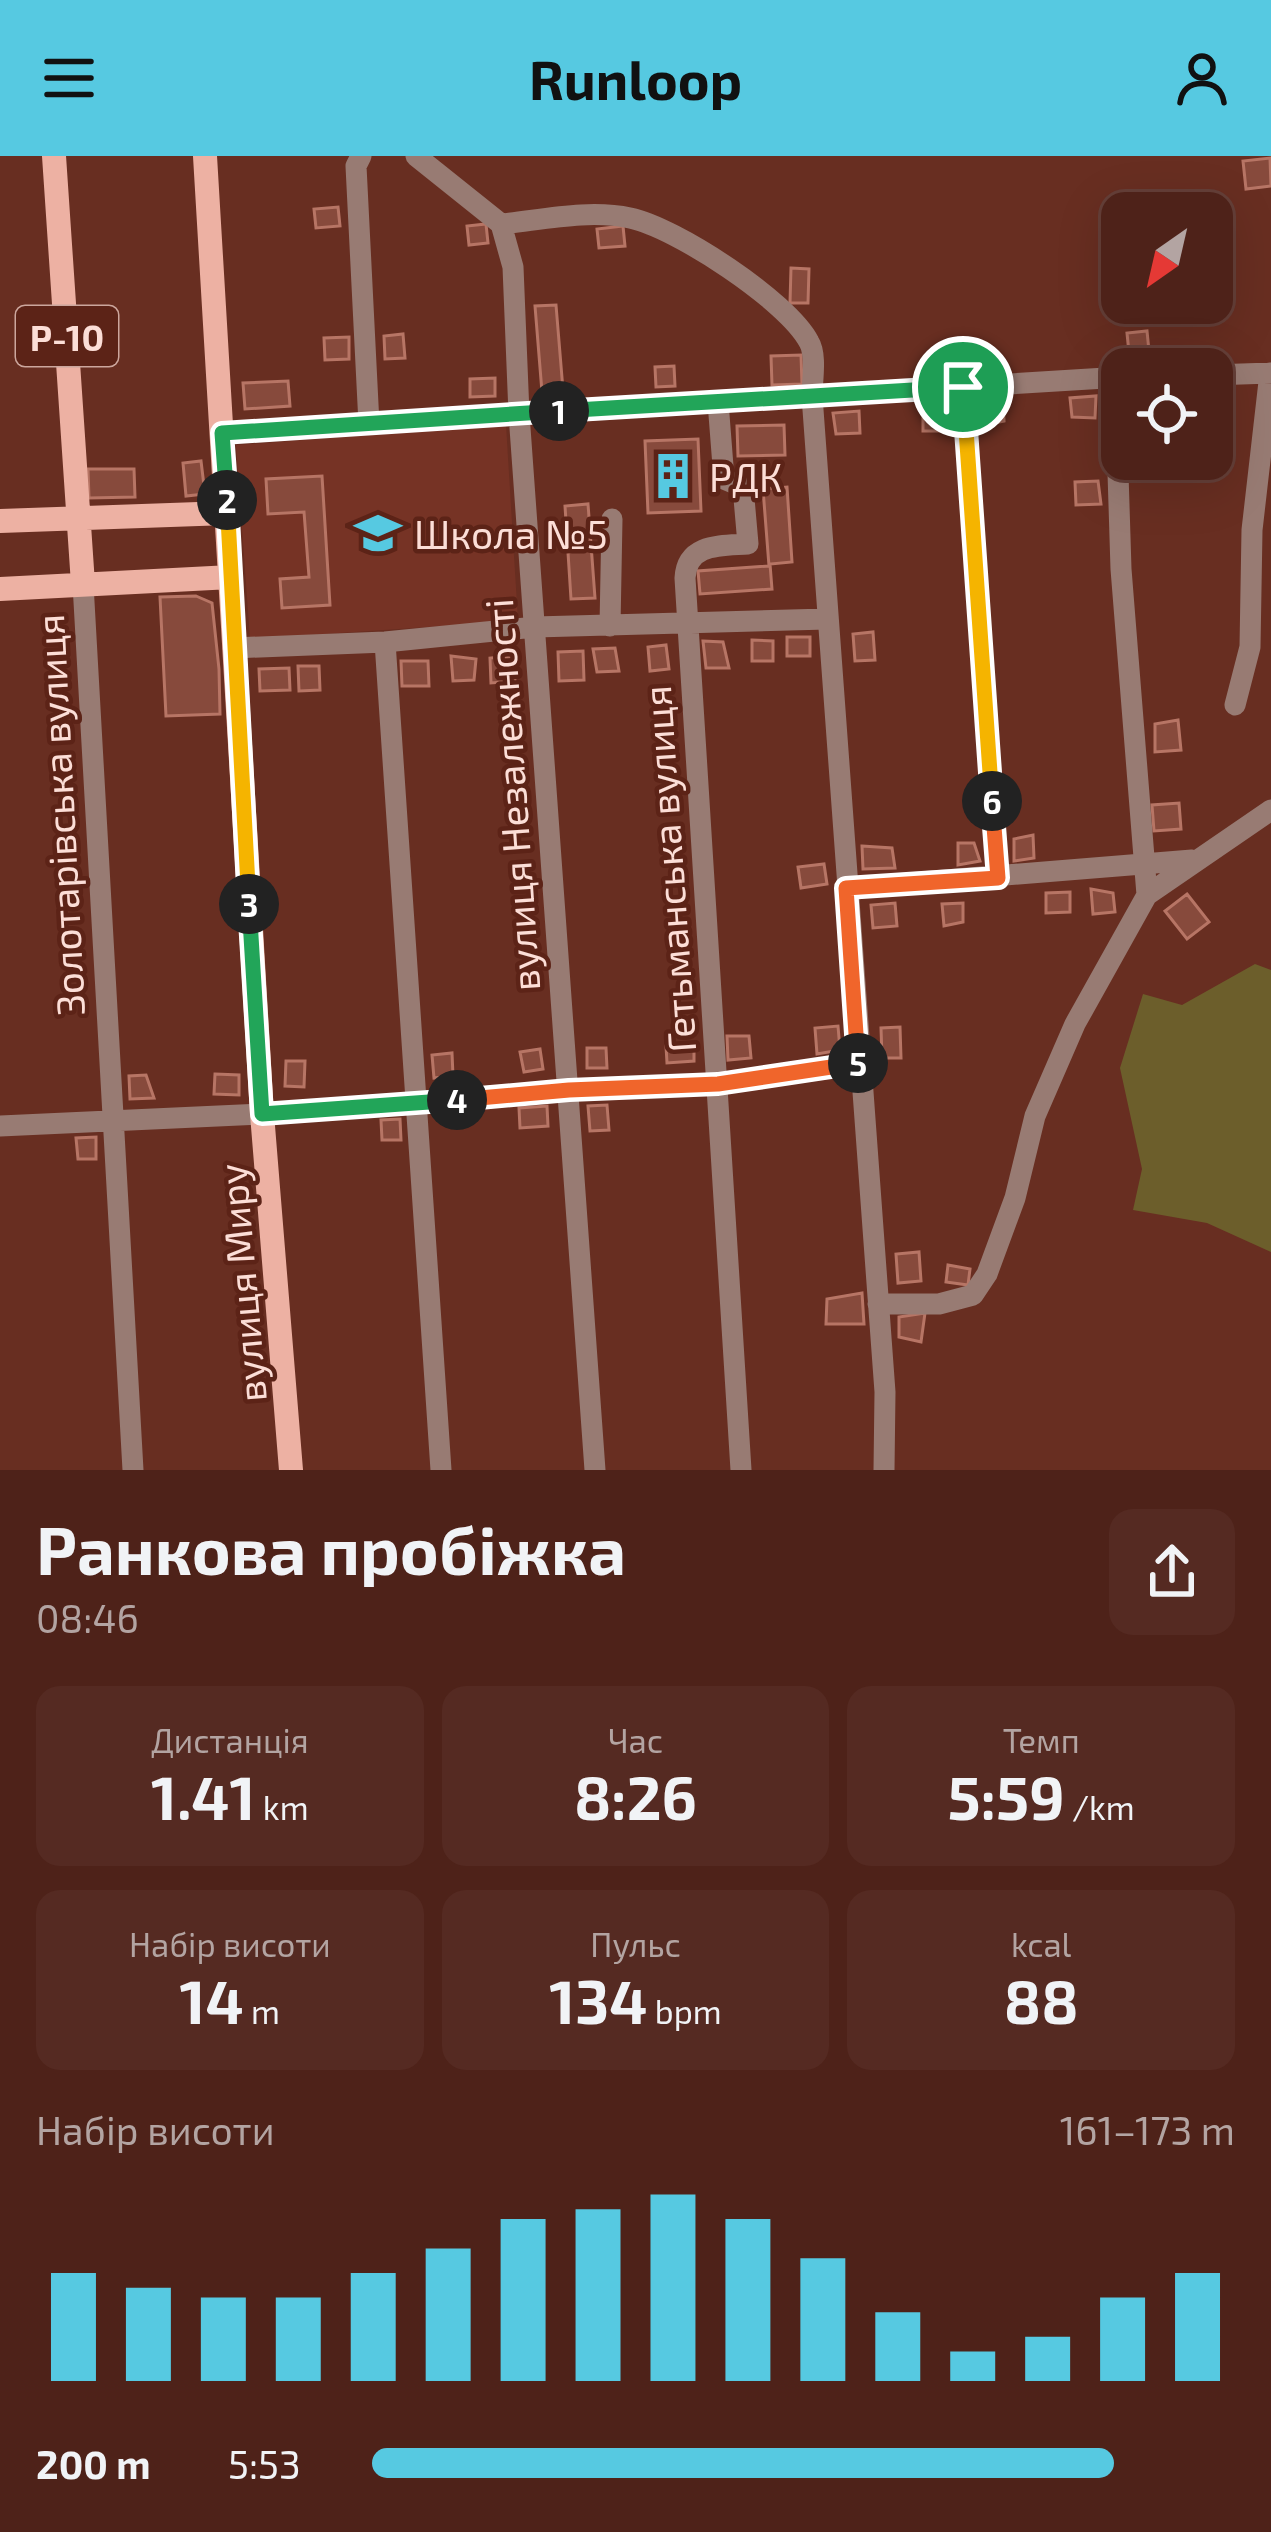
<!DOCTYPE html>
<html lang="uk">
<head>
<meta charset="utf-8">
<style>
	:root { --surface:#4e2219; --page:#552a22; --text:#f1f3f6; --muted:#b3a4a2; --line:#653f38; --accent:#56c9e1 }
	body { margin:0; font-family:"Exo 2",sans-serif; background:var(--page); color:var(--text); height:100vh; display:flex; flex-direction:column; font-size:45px; white-space:nowrap }
	* { box-sizing:border-box; margin:0 }
	p { font-size:39px; color:var(--muted) }
	.icon { flex:none; width:66px; height:66px; fill:none; stroke:currentColor; stroke-width:2; stroke-linecap:round; stroke-linejoin:round }
	.map { position:relative; height:1314px; overflow:hidden }
	.details { display:flex; flex-direction:column; background:var(--surface); flex:1 }
	.details>* { flex:none }
	.needle { width:78px; rotate:214deg }
	.tools { position:absolute; left:1101px; top:36px; display:grid; gap:24px }
	.tools a { display:grid; place-items:center; width:132px; height:132px; border-radius:24px; background:var(--surface); box-shadow:0 12px 48px #0002,0 0 0 3px var(--line); font-size:60px }
	.pin { position:absolute; display:grid; place-items:center; width:102px; height:102px; color:#fff; margin:-51px; border:6px solid #fff; border-radius:50%; box-shadow:0 3px 12px #0007 }
	.km { position:absolute; width:60px; height:60px; margin:-30px; border-radius:50%; background:#222; color:#fff; font-size:33px; line-height:60px; text-align:center }
	.round { display:grid; place-items:center; flex:none; width:126px; height:126px; border-radius:24px; background:var(--page) }
	.head { display:flex; align-items:center; justify-content:space-between; height:204px; padding:0 36px }
	h1 { font-size:66px; font-weight:700; line-height:90px }
	.stats { display:grid; grid-template-columns:repeat(3,1fr); gap:18px; height:204px; padding:12px 36px }
	.stats div { display:grid; align-content:center; border-radius:24px; background:var(--page); text-align:center }
	.stats b { font-size:60px; font-weight:700 }
	.stats small { font-size:33px; font-weight:400 }
	.stats p { font-size:33px }
	.chart { height:336px; padding:24px 36px }
	.chart p { display:flex; justify-content:space-between }
	.chart svg { width:100%; height:216px; margin-top:12px; stroke:var(--accent); stroke-width:6 }
	ul { padding:0 36px; list-style:none; font-size:39px }
	li { display:grid; grid-template-columns:192px 144px 1fr; align-items:center; height:90px }
	li i { height:30px; border-radius:15px; background:var(--accent) }
	header { display:flex; justify-content:space-between; align-items:center; height:156px; padding:0 36px; background:var(--accent); color:#111; font-size:54px; font-weight:700 }
	.map>svg:first-child { display:block }
	.built { fill:#763325 }
	.green { fill:#6c5e2b }
	.building { fill:#874a3c; stroke:#b77565; stroke-width:3 }
	.lines { fill:none; stroke-linecap:round; stroke-linejoin:round }
	.minor { stroke:#987b73; stroke-width:21 }
	.major { stroke:#edb1a3; stroke-width:24 }
	.split-1-casing { stroke:#fff; stroke-width:24 }
	.split-2-casing { stroke:#fff; stroke-width:24 }
	.split-3-casing { stroke:#fff; stroke-width:24 }
	.split-4-casing { stroke:#fff; stroke-width:24 }
	.split-5-casing { stroke:#fff; stroke-width:24 }
	.split-6-casing { stroke:#fff; stroke-width:24 }
	.split-7-casing { stroke:#fff; stroke-width:24 }
	.split-1 { stroke:#22a559; stroke-width:15 }
	.split-2 { stroke:#22a559; stroke-width:15 }
	.split-3 { stroke:#f5b400; stroke-width:15 }
	.split-4 { stroke:#22a559; stroke-width:15 }
	.split-5 { stroke:#f0652b; stroke-width:15 }
	.split-6 { stroke:#f0652b; stroke-width:15 }
	.split-7 { stroke:#f5b400; stroke-width:15 }
	.labels { text-anchor:middle; dominant-baseline:central; stroke-width:9; stroke-linejoin:round; paint-order:stroke }
	.shield { fill:#5c2317; stroke:#cca69d; stroke-width:3 }
	.shield-label { font-size:36px; font-weight:bold; fill:#fcded7 }
	.poi-label { font-size:39px; fill:#fcded7; stroke:#5c2317; text-anchor:start }
	.street-label { font-size:39px; fill:#fcded7; stroke:#5c2317 }
</style>
</head>
<body>
<header><svg class="icon" aria-label="menu" viewBox="0 0 24 24"><path d="M4 6h16M4 12h16M4 18h16"/></svg>Runloop<svg class="icon" aria-label="person" viewBox="0 0 24 24"><circle cx="12" cy="8" r="4"/><path d="M4 21q1-7 8-7t8 7"/></svg></header>
<div class="map">
<svg width="1271" height="1314" viewBox="0 0 1271 1314">
	<rect width="100%" height="100%" fill="#682e21"/>
	<path class="built" d="M506,269L518,465L250,483L236,289Z"/>
	<path class="green" d="M1255,808L1271,814V1096L1207,1067L1133,1054L1142,1013L1120,912L1143,838L1182,849Z"/>
	<path class="building" d="M1270,2L1271,30L1246,33L1243,5Z
		M338,51L340,70L316,72L314,53Z
		M486,68L488,87L469,89L467,70Z
		M623,70L625,90L599,92L597,73Z
		M791,112L809,113L808,147H790Z
		M556,149L563,234L542,236L535,150Z
		M1147,175L1149,195L1129,197L1127,177Z
		M403,178L405,202L385,203L384,180Z
		M349,181V203L325,204L324,182Z
		M955,184L977,185V209H954Z
		M801,199L802,228L772,229L771,200Z
		M674,210L675,230L656,231L655,211Z
		M495,222V240L470,241V223Z
		M288,225L290,250L245,253L243,227Z
		M1096,240L1095,262L1072,261L1070,242Z
		M1003,245L1004,265L985,269L982,248Z
		M945,253L946,275H923V254Z
		M859,255L860,277L836,278L833,257Z
		M784,269L785,299L738,300L737,270Z
		M698,283L701,355L648,357L645,285Z
		M201,305L205,338L186,340L183,307Z
		M88,313H134L135,341L89,342Z
		M322,320L330,449L282,452L280,423L309,421L304,356L268,358L266,323Z
		M1098,325L1101,348L1076,349L1075,326Z
		M787,331L792,406L770,408L772,433L700,438L698,415L769,410L763,333Z
		M588,348L595,442L571,443L565,350Z
		M196,440L212,447L219,513L220,558L166,560L160,441Z
		M873,476L875,504L855,505L853,478Z
		M787,481H810V500H787Z
		M752,484L773,485V505H752Z
		M703,485L723,486L729,512H706Z
		M666,489L669,513L650,515L648,491Z
		M615,492L619,515L597,516L593,493Z
		M583,495L584,524L559,525L558,496Z
		M451,500L476,503L474,524L453,525Z
		M513,500L515,525L491,527L490,502Z
		M401,505H428L429,530H402Z
		M298,510H319L320,534L299,535Z
		M289,512L290,534L260,535L259,513Z
		M1178,564L1181,594L1155,596V568Z
		M1179,647L1181,673L1154,675L1152,649Z
		M1033,679L1034,702L1014,705V683Z
		M958,687H974L980,705L958,709Z
		M862,690L892,692L895,712L863,713Z
		M824,708L827,728L801,732L798,711Z
		M1091,733L1113,737L1115,756L1093,758Z
		M1070,736V756L1046,757V737Z
		M1187,738L1209,766L1187,783L1165,755Z
		M895,747L897,770L873,772L871,749Z
		M963,747V766L944,770L942,748Z
		M838,870L840,894L817,898L815,872Z
		M900,871L901,902H882L881,872Z
		M727,880H749L751,902L728,904Z
		M694,888V905L667,907L666,890Z
		M587,892H606L607,912H587Z
		M540,893L543,913L524,916L520,896Z
		M452,897L453,920L434,922L432,899Z
		M286,905H305L304,931L285,930Z
		M215,918L239,919V939L214,938Z
		M146,919L154,942L130,943L129,920Z
		M607,949L609,974L590,975L588,950Z
		M547,950L548,970L520,972L519,952Z
		M400,963L401,984H382L381,964Z
		M96,981V1003H78L76,982Z
		M919,1096L921,1125L898,1127L896,1098Z
		M948,1109L970,1113L968,1129L946,1126Z
		M862,1137L864,1168H826L827,1143Z
		M925,1157L921,1186L899,1181V1161Z"/>
	<g class="lines">
		<path class="minor" d="M361,0L356,10L369,268
			M416,0L501,68L513,111L519,258L595,1314
			M501,68C541,64 589,53 630,62C675,71 788,145 809,186C817,199 812,225 812,240L885,1236L884,1314
			M1212,219L1271,217
			M1115,221L1121,413L1147,739
			M963,231L998,722
			M718,246L724,323L743,331L748,388C721,390 687,387 685,422L741,1314
			M222,277L1122,221
			M83,428L133,1314
			M610,470L612,363
			M385,486L441,1314
			M233,492L385,486L535,471L827,463
			M1235,549L1250,491L1252,374L1270,217
			M846,732L1192,704
			M0,970L262,958L569,934L718,928L858,908
			M878,1148H939L973,1139L987,1118L1015,1042L1035,960L1075,868L1147,739L1271,654"/>
		<path class="major" d="M54,0L83,428
			M205,0L262,958L291,1314
			M0,365L227,357
			M0,433L231,421"/>
	</g>
	<g class="lines">
		<defs>
			<path id="split-1" d="M559,255L963,231"/>
			<path id="split-2" d="M227,344L222,277L559,255"/>
			<path id="split-3" d="M227,344L249,748"/>
			<path id="split-4" d="M249,748L262,958L457,944"/>
			<path id="split-5" d="M457,944L569,934L718,928L858,907"/>
			<path id="split-6" d="M858,907L846,732L998,722L992,645"/>
			<path id="split-7" d="M963,231L992,645"/>
		</defs>
		<use href="#split-1" class="split-1-casing"/>
		<use href="#split-2" class="split-2-casing"/>
		<use href="#split-3" class="split-3-casing"/>
		<use href="#split-4" class="split-4-casing"/>
		<use href="#split-5" class="split-5-casing"/>
		<use href="#split-6" class="split-6-casing"/>
		<use href="#split-7" class="split-7-casing"/>
		<use href="#split-1" class="split-1"/>
		<use href="#split-2" class="split-2"/>
		<use href="#split-3" class="split-3"/>
		<use href="#split-4" class="split-4"/>
		<use href="#split-5" class="split-5"/>
		<use href="#split-6" class="split-6"/>
		<use href="#split-7" class="split-7"/>
	</g>
	<defs>
		<symbol id="building-bare" viewBox="-9 -9 18 18"><path d="M-4-6H4V6H1V3H-1V6H-4ZM-2.5-4.3h1.7v1.8h-1.7ZM.8-4.3h1.7v1.8H.8ZM-2.5-1h1.7V.8h-1.7ZM.8-1h1.7V.8H.8Z" fill="#56c9e1" stroke="#5c2317" stroke-width="2.5" paint-order="stroke"/></symbol>
		<symbol id="school-bare" viewBox="-9 -9 18 18"><path d="M0-5L7-2L0 1L-7-2ZM-4 1L0 2.5L4 1V4Q0 6-4 4Z" fill="#56c9e1" stroke="#5c2317" stroke-width="2.5" paint-order="stroke"/></symbol>
	</defs>
	<g fill-rule="evenodd">
		<use href="#building-bare" x="640" y="287" width="66" height="66"/>
		<use href="#school-bare" x="345" y="344" width="66" height="66"/>
	</g>
	<g class="labels">
		<rect class="shield" x="16" y="150" width="102" height="60" rx="9"/>
		<g class="shield-label">
			<text x="67" y="180">Р-10</text>
		</g>
		<g class="poi-label">
			<text x="709" y="320">РДК</text>
			<text x="414" y="377">Школа №5</text>
		</g>
		<g class="street-label">
			<text transform="translate(511 639) rotate(-94)">вулиця Незалежності</text>
			<text transform="translate(59 659) rotate(-93)">Золотарівська вулиця</text>
			<text transform="translate(668 713) rotate(-94)">Гетьманська вулиця</text>
			<text transform="translate(241 1127) rotate(-95)">вулиця Миру</text>
		</g>
	</g>
</svg>
<div class="tools">
<a><svg class="needle" viewBox="-14 -14 28 28"><path d="M0-13l5 13h-10z" fill="#e53935"/><path d="M0 13l5-13h-10z" fill="#b3a4a2"/></svg></a>
<a><svg class="icon" aria-label="locate" viewBox="0 0 24 24"><circle cx="12" cy="12" r="6"/><path d="M12 2v4M12 18v4M2 12h4M18 12h4"/></svg></a>
</div>
<div class="pin" style="left:963px;top:231px;background:#1e9e55"><svg class="icon" aria-label="arrive" viewBox="0 0 24 24"><path d="M6 21V4h12l-3 4 3 4H6"/></svg></div>
<b class="km" style="left:559px;top:255px">1</b>
<b class="km" style="left:227px;top:344px">2</b>
<b class="km" style="left:249px;top:748px">3</b>
<b class="km" style="left:457px;top:944px">4</b>
<b class="km" style="left:858px;top:907px">5</b>
<b class="km" style="left:992px;top:645px">6</b>
</div>
<section class="details">
<div class="head"><div><h1>Ранкова пробіжка</h1><p>08:46</p></div><a class="round"><svg class="icon" aria-label="share" viewBox="0 0 24 24"><path d="M12 15V3M7 8l5-5 5 5M5 13v7h14v-7"/></svg></a></div>
<div class="stats">
<div><p>Дистанція</p><b>1.41<small> km</small></b></div>
<div><p>Час</p><b>8:26</b></div>
<div><p>Темп</p><b>5:59<small> /km</small></b></div>
</div>
<div class="stats">
<div><p>Набір висоти</p><b>14<small> m</small></b></div>
<div><p>Пульс</p><b>134<small> bpm</small></b></div>
<div><p>kcal</p><b>88</b></div>
</div>
<div class="chart"><p><span>Набір висоти</span>161–173 m</p>
<svg viewBox="0 0 160 44" preserveAspectRatio="none"><path d="M5 44V22M15 44V25M25 44V27M35 44V27M45 44V22M55 44V17M65 44V11M75 44V9M85 44V6M95 44V11M105 44V19M115 44V30M125 44V38M135 44V35M145 44V27M155 44V22"/></svg>
</div>
<ul>
<li><b>200 m</b>5:53<i style="width:86%"></i></li>
</ul>
</section>
</body>
</html>
